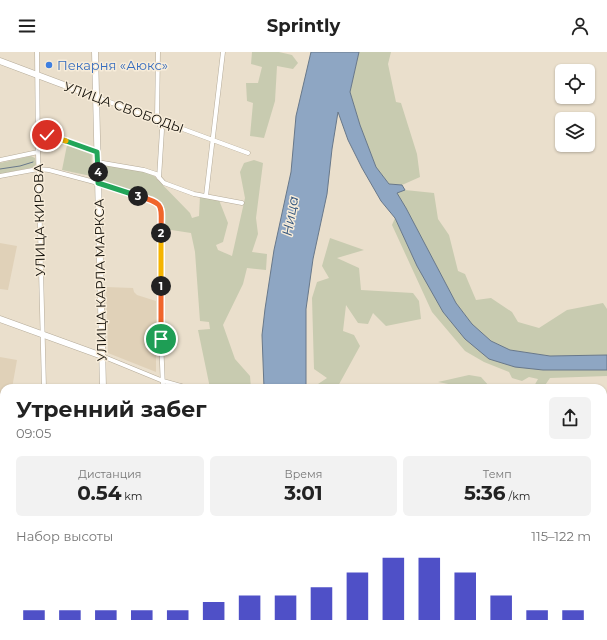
<!DOCTYPE html>
<html lang="ru">
<head>
<meta charset="utf-8">
<style>
	:root { --surface:#fff; --page:#f2f2f2; --text:#222; --muted:#767676; --accent:#4f50c7 }
	body { margin:0; font-family:Montserrat,sans-serif; background:var(--page); color:var(--text); height:100vh; display:flex; flex-direction:column; font-size:15px; white-space:nowrap }
	* { box-sizing:border-box; margin:0 }
	p { font-size:13px; color:var(--muted) }
	.icon { flex:none; width:22px; height:22px; fill:none; stroke:currentColor; stroke-width:2; stroke-linecap:round; stroke-linejoin:round }
	.map { position:relative; flex:1; overflow:hidden }
	.sheet { position:absolute; left:0px; top:332px; width:607px; height:256px; display:flex; flex-direction:column; background:var(--surface); border-radius:12px 12px 0 0; box-shadow:0 1px 3px #0004 }
	.sheet>* { flex:none }
	.fabs { position:absolute; left:555px; top:12px; display:grid; gap:8px }
	.fabs a { display:grid; place-items:center; width:40px; height:40px; border-radius:6px; background:var(--surface); box-shadow:0 1px 3px #0004; font-size:20px }
	.pin { position:absolute; display:grid; place-items:center; width:34px; height:34px; color:#fff; margin:-17px; border:2px solid #fff; border-radius:50%; box-shadow:0 1px 4px #0007 }
	.km { position:absolute; width:20px; height:20px; margin:-10px; border-radius:50%; background:#222; color:#fff; font-size:11px; line-height:20px; text-align:center }
	.round { display:grid; place-items:center; flex:none; width:42px; height:42px; border-radius:6px; background:var(--page) }
	.overview { display:flex; align-items:center; justify-content:space-between; height:68px; padding:0 16px }
	h1 { font-size:22px; font-weight:700; line-height:30px }
	.figures { display:grid; grid-template-columns:repeat(3,1fr); gap:6px; height:68px; padding:4px 16px }
	.figures div { display:grid; align-content:center; border-radius:6px; background:var(--page); text-align:center }
	.figures b { font-size:20px; font-weight:700 }
	.figures small { font-size:11px; font-weight:400 }
	.figures p { font-size:11px }
	.chart { height:112px; padding:8px 16px }
	.chart p { display:flex; justify-content:space-between }
	.chart svg { width:100%; height:72px; margin-top:4px; stroke:var(--accent); stroke-width:6 }
	header { display:flex; justify-content:space-between; align-items:center; height:52px; padding:0 16px; background:var(--surface); font-size:18px; font-weight:700 }
	.map>svg:first-child { display:block }
	.built { fill:#e0d1b8 }
	.green { fill:#c8cbb0 }
	.water { fill:#8ea6c3; stroke:#68788a }
	.lines { fill:none; stroke-linecap:round; stroke-linejoin:round }
	.stream { stroke:#68788a; stroke-width:1 }
	.street-casing { stroke:#b5ab99; stroke-width:5 }
	.secondary-casing { stroke:#b5ab99; stroke-width:7 }
	.street { stroke:#fff; stroke-width:4 }
	.secondary { stroke:#fff; stroke-width:6 }
	.split-1-casing { stroke:#fff; stroke-width:8 }
	.split-2-casing { stroke:#fff; stroke-width:8 }
	.split-3-casing { stroke:#fff; stroke-width:8 }
	.split-4-casing { stroke:#fff; stroke-width:8 }
	.split-5-casing { stroke:#fff; stroke-width:8 }
	.split-6-casing { stroke:#fff; stroke-width:8 }
	.split-1 { stroke:#f0652b; stroke-width:5 }
	.split-2 { stroke:#f5b400; stroke-width:5 }
	.split-3 { stroke:#f0652b; stroke-width:5 }
	.split-4 { stroke:#22a559; stroke-width:5 }
	.split-5 { stroke:#22a559; stroke-width:5 }
	.split-6 { stroke:#f5b400; stroke-width:5 }
	.shop-dot { fill:#3f7fe0; stroke:#f7ecd9; stroke-width:1.5 }
	.labels { text-anchor:middle; dominant-baseline:central; stroke-width:3; stroke-linejoin:round; paint-order:stroke }
	.shop-label { font-size:13px; fill:#366cbe; stroke:#f7ecd9; text-anchor:start }
	.street-label { font-size:13px; fill:#0f0c06; stroke:#f7ecd9 }
	.water-label { font-size:14px; font-style:italic; fill:#2f527b; stroke:#f7ecd9 }
</style>
</head>
<body>
<header><svg class="icon" aria-label="menu" viewBox="0 0 24 24"><path d="M4 6h16M4 12h16M4 18h16"/></svg>Sprintly<svg class="icon" aria-label="person" viewBox="0 0 24 24"><circle cx="12" cy="8" r="4"/><path d="M4 21q1-7 8-7t8 7"/></svg></header>
<div class="map">
<svg width="607" height="588" viewBox="0 0 607 588">
	<rect width="100%" height="100%" fill="#eadfcc"/>
	<path class="built" d="M0,191L17,194L8,238L0,237Z
		M106,235L133,236L134,240L137,243L156,249V320L108,301Z
		M0,305L17,308L12,336H4V352L0,351Z
		M144,584H176L185,588H110V586L143,587Z"/>
	<path class="green" d="M252,0H279L292,3L298,11L293,17L277,14L275,49L264,86L250,84L253,51L247,49L246,31H258L262,15L251,12Z
		M359,0H391L388,12L396,50L401,51L417,102L420,125L402,133L389,132L376,115L360,73L350,40Z
		M67,93L92,100L91,124L62,118Z
		M31,104L35,106L36,112L34,115L0,122V111Z
		M254,108L263,111L256,166L258,182L252,200L267,202L266,218L247,216L243,232L223,273L235,307L250,324L251,336H210L198,278L210,277L209,270L200,269L195,200L191,181L165,177V157L157,147L101,129V113L144,119L154,124L190,161L192,166L199,164L200,144L219,148L228,171L223,190L216,193L218,198L232,204L245,146L240,120L244,111Z
		M405,138L434,141L438,167L449,183L458,219L465,222L476,248L491,246L512,260L518,270L539,276L567,258L603,251L607,257V303L550,304L510,298L491,289L472,272L456,251L406,156L397,141Z
		M395,166L417,214L465,287L543,318H607V324L550,326L543,336H533L538,327L529,325L522,329L512,326L509,320L484,310L465,299L432,260L392,173Z
		M330,186L364,198L337,206L359,216L361,238L413,241L419,249L421,267L386,274L373,261L368,272L358,271L346,253L343,279L354,283L360,294L337,336H312L327,326L314,317L312,246L317,230L329,226L322,214Z
		M469,323L481,325L489,334L503,336H469L438,330Z
		M603,548H607V588H408L427,584H603Z"/>
	<path class="water" d="M311,0H359L350,40L360,73L376,115L389,132L402,133L405,138L397,141L406,156L456,251L472,272L491,289L510,298L550,304L607,303V318H543L515,315L489,307L465,287L443,260L417,214L395,166L381,149L362,116L348,88L338,60L332,97L327,142L313,207L306,257V336H264L262,283L265,257L274,198L291,120L296,64Z
		M196,584H239V588H196Z"/>
	<g class="lines">
		<path class="stream" d="M0,117L20,114L33,110"/>
		<defs>
			<path id="street" d="M37,0L38,100L44,336
				M158,0L157,67L162,78L159,126
				M96,45L248,101
				M38,80L97,99
				M0,108L38,100
				M97,110L144,118L156,122L164,131L194,142L242,151
				M0,124L38,117L49,118L98,131L156,149L161,156V287L163,336
				M206,144L223,0
				M102,304L163,329L188,336
				M200,336H204
				M2,466L4,467
				M0,565L4,567
				M47,584V588
				M51,584L63,588
				M11,588L13,584"/>
			<path id="secondary" d="M95,0L103,336
				M0,9L96,45
				M0,267L102,304
				M0,381L4,382
				M603,539H607
				M106,584V588"/>
		</defs>
		<use href="#street" class="street-casing"/>
		<use href="#secondary" class="secondary-casing"/>
		<use href="#street" class="street"/>
		<use href="#secondary" class="secondary"/>
	</g>
	<g class="lines">
		<defs>
			<path id="split-1" d="M161,234V287"/>
			<path id="split-2" d="M161,181V234"/>
			<path id="split-3" d="M138,144C166,152 161,153 161,181"/>
			<path id="split-4" d="M98,120V131L138,144"/>
			<path id="split-5" d="M66,89L97,100L98,120"/>
			<path id="split-6" d="M47,83L66,89"/>
		</defs>
		<use href="#split-1" class="split-1-casing"/>
		<use href="#split-2" class="split-2-casing"/>
		<use href="#split-3" class="split-3-casing"/>
		<use href="#split-4" class="split-4-casing"/>
		<use href="#split-5" class="split-5-casing"/>
		<use href="#split-6" class="split-6-casing"/>
		<use href="#split-1" class="split-1"/>
		<use href="#split-2" class="split-2"/>
		<use href="#split-3" class="split-3"/>
		<use href="#split-4" class="split-4"/>
		<use href="#split-5" class="split-5"/>
		<use href="#split-6" class="split-6"/>
	</g>
	<circle class="shop-dot" cx="49" cy="13" r="4"/>
	<g class="labels">
		<g class="shop-label">
			<text x="57" y="13">Пекарня «Аюкс»</text>
		</g>
		<g class="street-label">
			<text transform="translate(124 55) rotate(20)">УЛИЦА СВОБОДЫ</text>
			<text transform="translate(39 168) rotate(-91)">УЛИЦА КИРОВА</text>
			<text transform="translate(100 228) rotate(-91)">УЛИЦА КАРЛА МАРКСА</text>
		</g>
		<g class="water-label">
			<text transform="translate(290 164) rotate(-80)">Ница</text>
		</g>
	</g>
</svg>
<div class="fabs">
<a><svg class="icon" aria-label="locate" viewBox="0 0 24 24"><circle cx="12" cy="12" r="6"/><path d="M12 2v4M12 18v4M2 12h4M18 12h4"/></svg></a>
<a><svg class="icon" aria-label="layers" viewBox="0 0 24 24"><path d="M12 4l9 5-9 5-9-5zM3 14l9 5 9-5"/></svg></a>
</div>
<div class="pin" style="left:161px;top:287px;background:#1e9e55"><svg class="icon" aria-label="arrive" viewBox="0 0 24 24"><path d="M6 21V4h12l-3 4 3 4H6"/></svg></div>
<div class="pin" style="left:47px;top:83px;background:#d93025"><svg class="icon" aria-label="check" viewBox="0 0 24 24"><path d="M5 12l5 5 9-10"/></svg></div>
<b class="km" style="left:161px;top:234px">1</b>
<b class="km" style="left:161px;top:181px">2</b>
<b class="km" style="left:138px;top:144px">3</b>
<b class="km" style="left:98px;top:120px">4</b>
<section class="sheet">
<div class="overview"><div><h1>Утренний забег</h1><p>09:05</p></div><a class="round"><svg class="icon" aria-label="share" viewBox="0 0 24 24"><path d="M12 15V3M7 8l5-5 5 5M5 13v7h14v-7"/></svg></a></div>
<div class="figures">
<div><p>Дистанция</p><b>0.54<small> km</small></b></div>
<div><p>Время</p><b>3:01</b></div>
<div><p>Темп</p><b>5:36<small> /km</small></b></div>
</div>
<div class="chart"><p><span>Набор высоты</span>115–122 m</p>
<svg viewBox="0 0 160 44" preserveAspectRatio="none"><path d="M5 44V38M15 44V38M25 44V38M35 44V38M45 44V38M55 44V33M65 44V29M75 44V29M85 44V24M95 44V15M105 44V6M115 44V6M125 44V15M135 44V29M145 44V38M155 44V38"/></svg>
</div>
</section>
</div>
</body>
</html>
